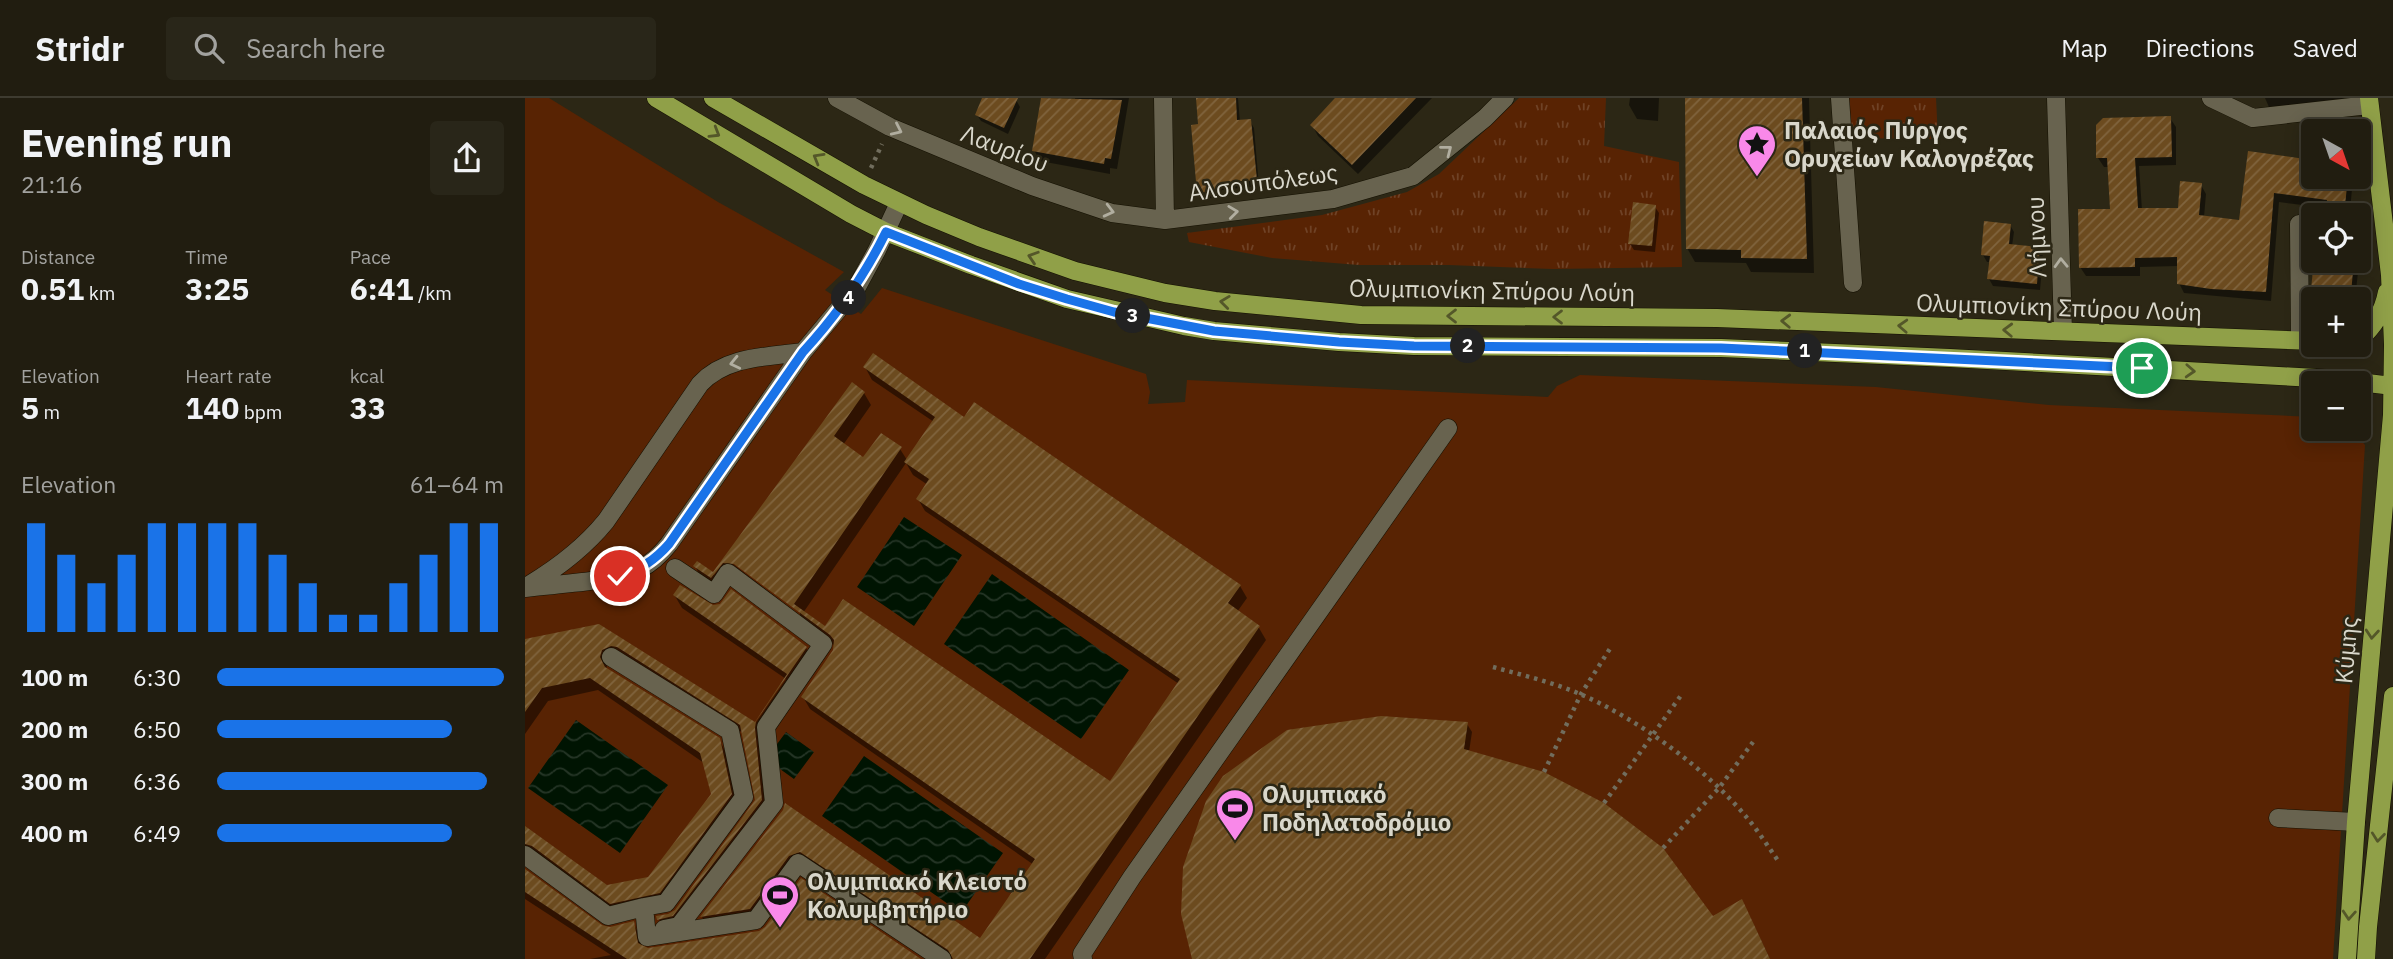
<!DOCTYPE html>
<html lang="en">
<head>
<meta charset="utf-8">
<style>
	:root { --surface:#211d10; --page:#292619; --text:#f1f3f6; --muted:#a2a29f; --line:#3e3b30; --accent:#1a73e8 }
	body { margin:0; font-family:"IBM Plex Sans",sans-serif; background:var(--page); color:var(--text); height:100vh; display:flex; flex-direction:column; font-size:26px; white-space:nowrap }
	* { box-sizing:border-box; margin:0 }
	p { font-size:23px; color:var(--muted) }
	.icon { flex:none; width:38px; height:38px; fill:none; stroke:currentColor; stroke-width:2; stroke-linecap:round; stroke-linejoin:round }
	.map { position:relative; flex:1; overflow:hidden }
	.drawer { display:flex; flex-direction:column; background:var(--surface); width:525px }
	.drawer>* { flex:none }
	.needle { width:46px; rotate:140deg }
	.controls { position:absolute; left:1776px; top:21px; display:grid; gap:14px }
	.controls a { display:grid; place-items:center; width:70px; height:70px; border-radius:7px; background:var(--surface); box-shadow:0 4px 18px #0003,0 0 0 2px var(--line); font-size:35px }
	.pin { position:absolute; display:grid; place-items:center; width:60px; height:60px; color:#fff; margin:-30px; border:4px solid #fff; border-radius:50%; box-shadow:0 2px 7px #0007 }
	.km { position:absolute; width:35px; height:35px; margin:-18px; border-radius:50%; background:#222; color:#fff; font-size:19px; line-height:35px; text-align:center }
	.round { display:grid; place-items:center; flex:none; width:74px; height:74px; border-radius:7px; background:var(--page) }
	.summary { display:flex; align-items:center; justify-content:space-between; height:119px; padding:0 21px }
	h1 { font-size:38px; font-weight:800; line-height:52px }
	.metrics { display:grid; grid-template-columns:repeat(3,1fr); gap:10px; height:119px; padding:7px 21px }
	.metrics div { display:grid; align-content:center }
	.metrics b { font-size:30px; font-weight:800 }
	.metrics small { font-size:19px; font-weight:400 }
	.metrics p { font-size:19px }
	.chart { height:196px; padding:14px 21px }
	.chart p { display:flex; justify-content:space-between }
	.chart svg { width:100%; height:126px; margin-top:7px; stroke:var(--accent); stroke-width:6 }
	ul { padding:0 21px; list-style:none; font-size:23px }
	li { display:grid; grid-template-columns:112px 84px 1fr; align-items:center; height:52px }
	li i { height:18px; border-radius:9px; background:var(--accent) }
	header { display:flex; align-items:center; gap:42px; box-sizing:border-box; height:98px; padding:0 35px; background:var(--surface); border-bottom:2px solid var(--line) }
	header strong { font-size:33px }
	nav { display:flex; gap:38px; margin-inline-start:auto; font-size:24px }
	.search { width:490px; height:63px; background:var(--page); display:flex; align-items:center; gap:18px; box-sizing:border-box; padding:0 24px; border-radius:7px; color:var(--muted); font-size:26px }
	main { display:flex; flex:1; min-height:0 }
	.map>svg:first-child { display:block }
	.grass { fill:url(#grass-tufts) }
	.pitch { fill:#582303 }
	.water { fill:url(#water-waves) }
	.shadow { fill:#0007; fill-rule:evenodd }
	.building { fill:url(#building-hatch) }
	.lines { fill:none; stroke-linecap:round; stroke-linejoin:round }
	.minor-casing { stroke:#141001; stroke-width:19 }
	.major-casing { stroke:#141001; stroke-width:19 }
	.path { stroke:#716d5d; stroke-width:4.5; stroke-dasharray:3.5 5; stroke-linecap:butt }
	.minor { stroke:#68634f; stroke-width:18 }
	.major { stroke:#90a048; stroke-width:18 }
	.oneway { stroke:#b1aea0 }
	.oneway2 { stroke:#545729 }
	.route-casing { stroke:#fff; stroke-width:14 }
	.route { stroke:#1a73e8; stroke-width:9 }
	.labels { text-anchor:middle; dominant-baseline:central; stroke-width:5; stroke-linejoin:round; paint-order:stroke }
	.poi-label { font-size:24px; font-weight:bold; fill:#d9d7cb; stroke:#2c2715; text-anchor:start }
	.street-label { font-size:24px; fill:#d9d7cb; stroke:#2c2715 }
</style>
</head>
<body>
<header>
<strong>Stridr</strong>
<div class="search"><svg class="icon" aria-label="search" viewBox="0 0 24 24"><circle cx="10" cy="10" r="6"/><path d="M15 15l6 6"/></svg>Search here</div>
<nav><a>Map</a><a>Directions</a><a>Saved</a></nav>
</header>
<main>
<section class="drawer">
<div class="summary"><div><h1>Evening run</h1><p>21:16</p></div><a class="round"><svg class="icon" aria-label="share" viewBox="0 0 24 24"><path d="M12 15V3M7 8l5-5 5 5M5 13v7h14v-7"/></svg></a></div>
<div class="metrics">
<div><p>Distance</p><b>0.51<small> km</small></b></div>
<div><p>Time</p><b>3:25</b></div>
<div><p>Pace</p><b>6:41<small> /km</small></b></div>
</div>
<div class="metrics">
<div><p>Elevation</p><b>5<small> m</small></b></div>
<div><p>Heart rate</p><b>140<small> bpm</small></b></div>
<div><p>kcal</p><b>33</b></div>
</div>
<div class="chart"><p><span>Elevation</span>61–64 m</p>
<svg viewBox="0 0 160 44" preserveAspectRatio="none"><path d="M5 44V6M15 44V17M25 44V27M35 44V17M45 44V6M55 44V6M65 44V6M75 44V6M85 44V17M95 44V27M105 44V38M115 44V38M125 44V27M135 44V17M145 44V6M155 44V6"/></svg>
</div>
<ul>
<li><b>100 m</b>6:30<i style="width:100%"></i></li>
<li><b>200 m</b>6:50<i style="width:82%"></i></li>
<li><b>300 m</b>6:36<i style="width:94%"></i></li>
<li><b>400 m</b>6:49<i style="width:82%"></i></li>
</ul>
</section>
<div class="map">
<svg width="1868" height="861" viewBox="0 0 1868 861">
	<defs>
		<pattern id="grass-tufts" width="24" height="20" patternUnits="userSpaceOnUse" patternTransform="scale(1.75)"><rect width="24" height="20" fill="#582303"/><path d="M3 7l-1-3M5 7V3M7 7l1-3M15 17l-1-3M17 17v-4M19 17l1-3" fill="none" stroke="#6f4226"/></pattern>
		<pattern id="water-waves" width="16" height="10" patternUnits="userSpaceOnUse" patternTransform="scale(1.75)"><rect width="16" height="10" fill="#001402"/><path d="M0 5q4-4 8 0t8 0" fill="none" stroke="#253526"/></pattern>
		<pattern id="building-hatch" width="6" height="6" patternUnits="userSpaceOnUse" patternTransform="scale(1.75)"><rect width="6" height="6" fill="#6c4b1f"/><path d="M-1 1l2-2M0 6l6-6M5 7l2-2" fill="none" stroke="#80643e"/></pattern>
	</defs>
	<rect width="100%" height="100%" fill="#2c2715"/>
	<path class="grass" d="M994,0H1081L1079,48L1154,64L1157,169L1028,171L924,167H834L747,160L664,144L662,135L797,117L882,94L914,76Z
		M1323,0H1411L1413,41L1325,40Z"/>
	<path class="pitch" d="M0,0H24L193,104L319,174L300,192L336,216L357,190L621,276L625,294L623,306L660,304L662,282L1023,299L1032,288L1055,277L1351,289L1524,307L1788,319V331H1826L1840,347L1808,861H0Z"/>
	<path class="water" d="M379,419L437,457L389,528L332,489Z
		M467,476L604,572L556,641L419,546Z
		M51,622L143,687L95,755L3,690Z
		M261,634L289,654L269,681L241,661Z
		M339,658L478,755L436,815L297,718Z"/>
	<path class="shadow" d="M459,0L491,2L495,9L483,36L456,23L452,17Z
		M517,0L550,2V0H604L592,71L585,70V76L515,63L509,52Z
		M673,0H713L715,24L725,23L729,30L734,88L697,92V99L678,101L674,94Z
		M813,0H907L833,76L793,38L787,27Z
		M1105,0H1134L1133,23L1112,21L1104,7Z
		M1161,0H1284L1289,175L1226,174L1221,165L1170,164L1162,150Z
		M1740,0H1819L1821,8L1747,16Z
		M1645,20L1651,29V67L1614,68L1617,112H1655L1676,87L1681,96L1679,119L1715,124L1779,62L1782,68H1788V79H1827L1828,80L1825,113L1754,104L1746,203L1659,195L1654,185L1653,168L1615,169V178H1561L1555,169L1587,112L1584,69H1579L1573,60Z
		M1130,109L1134,115L1130,154L1109,152L1105,146Z
		M1485,127L1489,134L1487,148L1514,151L1518,158L1515,192L1468,188L1464,181L1466,164H1462L1458,157Z
		M1834,145L1836,148L1830,201L1794,200L1788,191L1791,163H1834Z
		M340,269L439,321L715,488L722,500L712,514L734,530L741,542L520,861H428L283,766L232,824L184,831L177,819L260,713L456,842L509,767L285,611L278,599L309,553V547L219,478L193,492L177,481L170,468L172,466L189,477L327,287L339,295L346,307L318,347L339,362L375,351L382,362L409,324L347,282ZM381,365L388,377L403,387L393,401L400,413L654,586L585,686L300,530L278,515ZM206,461L275,514V518L204,463Z
		M150,498L189,509L281,550L288,562L238,636L243,715L141,834L133,820L151,813L230,706L232,697L218,635L100,561L83,565L81,571L194,641L201,655L213,710L141,807L94,818L0,761V730L82,789L124,781L188,696L179,665L73,592L23,603L0,636V543L74,527L230,626L261,581L157,510Z
		M942,626L947,634L944,654L1188,821L1221,811L1245,861H670Z
		M0,772L76,829L85,831L108,825L115,838L117,849L123,852L393,861H65L86,857L0,801Z"/>
	<path class="building" d="M457,0H493L479,30L450,17Z
		M516,0L597,2L586,61L580,60L579,66L507,53Z
		M671,0H711L712,22L726,21L732,82L694,85V93L672,95L666,27L673,26Z
		M810,0H891L827,67L785,27Z
		M1160,0H1277L1282,161L1216,160V152L1161,151Z
		M1646,18L1647,59L1610,60L1613,110H1653L1655,83L1677,85L1674,117L1714,122L1723,53L1780,61L1779,73L1788,74V79H1823L1819,117H1800L1802,102L1749,95L1741,194L1686,191L1652,186V159L1610,160V169L1554,170L1553,111H1585L1582,60H1571V27L1578,20Z
		M1108,104L1131,107L1127,148L1103,146Z
		M1459,123L1486,126L1484,146L1515,149L1512,186L1462,181L1465,158L1456,157Z
		M1789,163H1829L1826,195L1786,191Z
		M348,255L439,319L449,304L716,487L703,505L735,528L505,861H428L423,852L275,754L264,758L225,811L175,819L258,712L260,705L455,840L510,761L276,599L308,552L309,542L305,537L209,466L198,465L186,480L168,468L172,463L188,474L327,284L340,294L309,338L338,359L356,335L377,349L269,506L300,528L318,501L585,683L655,581L391,401L404,381L379,364L410,319L338,269Z
		M155,487L188,507L195,506L206,491L282,549L231,623L230,630L237,702L148,818L132,822L131,818L143,816L150,812L230,702L215,627L92,549L86,548L77,552L75,559L80,569L195,640L207,696L135,795L85,806L7,748L0,746V728L82,787L123,779L186,696L175,655L65,580L17,590L0,614V541L74,526L230,624L262,576L148,497Z
		M856,618L943,624L939,651L1019,674L1079,705L1138,750L1188,818L1217,801L1245,861H667L656,816L658,769L681,703L698,678L762,632Z
		M0,771L77,827L85,829L109,823L113,845L123,850L234,833L240,829L276,780L396,861H102L0,794Z"/>
	<g class="lines">
		<defs>
			<path id="minor" d="M312,0L365,29L507,88L587,115L640,122L808,101L888,78L960,20L980,0
				M638,0L640,122
				M1315,0L1328,185
				M1531,0L1538,233
				M1686,0L1728,20L1844,7
				M1774,126L1775,242
				M4,487C34,469 59,450 81,423L175,286C201,258 242,259 278,254
				M0,490C31,486 89,484 115,471C127,465 136,456 144,446L278,254L332,189L352,152L374,105
				M86,559L205,633L219,699L141,805L119,809L122,839L231,822L273,765L417,861
				M1753,720L1831,724
				M0,757L83,818L119,809
				M139,831L154,828L249,705L241,629L298,546L203,475L189,496L150,470
				M558,861L557,856L607,779L923,330"/>
			<path id="major" d="M131,0L326,116L361,134L446,167L542,201L659,228L689,233L814,244L889,248L1196,250L1425,260L1809,281L1868,288
				M188,0L339,87L401,117L454,139L550,173L640,195L690,203L836,217L1192,220L1788,243
				M1844,0L1865,177L1868,246
				M1834,242C1849,228 1858,215 1862,194
				M1822,861L1831,724L1867,317L1868,247
				M1841,861L1843,829L1868,598"/>
		</defs>
		<use href="#minor" class="minor-casing"/>
		<use href="#major" class="major-casing"/>
		<path class="path" d="M346,70L357,46
			M968,569C997,577 1027,584 1055,596C1113,621 1183,672 1223,721C1234,734 1244,750 1254,764
			M1019,674L1056,596L1086,549
			M1079,705L1157,596
			M1138,750L1194,690L1228,644"/>
		<use href="#minor" class="minor"/>
		<use href="#major" class="major"/>
	</g>
	<defs><path id="oneway-chevron" d="M-2-3.5L2.5 0L-2 3.5" fill="none" stroke-width="1.6" stroke-linecap="round" stroke-linejoin="round" transform="scale(1.75)"/></defs>
	<g class="oneway">
		<use href="#oneway-chevron" transform="translate(372 32) rotate(25)"/>
		<use href="#oneway-chevron" transform="translate(922 52) rotate(-38)"/>
		<use href="#oneway-chevron" transform="translate(584 113) rotate(14)"/>
		<use href="#oneway-chevron" transform="translate(708 114) rotate(-7)"/>
		<use href="#oneway-chevron" transform="translate(1536 165) rotate(-92)"/>
		<use href="#oneway-chevron" transform="translate(210 265) rotate(167)"/>
	</g>
	<g class="oneway2">
		<use href="#oneway-chevron" transform="translate(190 35) rotate(31)"/>
		<use href="#oneway-chevron" transform="translate(293 60) rotate(-150)"/>
		<use href="#oneway-chevron" transform="translate(508 159) rotate(-162)"/>
		<use href="#oneway-chevron" transform="translate(700 204) rotate(-173)"/>
		<use href="#oneway-chevron" transform="translate(927 218) rotate(-180)"/>
		<use href="#oneway-chevron" transform="translate(1033 219) rotate(-180)"/>
		<use href="#oneway-chevron" transform="translate(1261 223) rotate(-178)"/>
		<use href="#oneway-chevron" transform="translate(1378 228) rotate(-177)"/>
		<use href="#oneway-chevron" transform="translate(1483 232) rotate(-178)"/>
		<use href="#oneway-chevron" transform="translate(1665 273) rotate(3)"/>
		<use href="#oneway-chevron" transform="translate(1847 536) rotate(95)"/>
		<use href="#oneway-chevron" transform="translate(1853 739) rotate(96)"/>
		<use href="#oneway-chevron" transform="translate(1824 817) rotate(94)"/>
	</g>
	<g class="lines">
		<defs>
			<path id="route" d="M95,478C116,471 130,462 144,446L278,254C312,217 339,179 361,134L494,186L542,201L589,214L689,233L814,244L889,248L1196,250L1617,270"/>
		</defs>
		<use href="#route" class="route-casing"/>
		<use href="#route" class="route"/>
	</g>
	<defs>
		<symbol id="sight-pin" viewBox="-11 -11 22 30"><path d="M0 17L-7.5 6A9.5 9.5 0 1 1 7.5 6Z" fill="#f988e9" stroke="#2c2715"/><path d="M0-6L1.8-2.2L6-1.7L2.9 1.2L3.7 5.4L0 3.3L-3.7 5.4L-2.9 1.2L-6-1.7L-1.8-2.2Z" fill="#111"/></symbol>
		<symbol id="stadium-pin" viewBox="-11 -11 22 30"><path d="M0 17L-7.5 6A9.5 9.5 0 1 1 7.5 6Z" fill="#f988e9" stroke="#2c2715"/><path d="M0-5a6.5 5 0 1 0 0 10a6.5 5 0 1 0 0-10ZM-3.5-1.8h7v3.6h-7Z" fill="#111"/></symbol>
	</defs>
	<g fill-rule="evenodd">
		<use href="#sight-pin" x="1210" y="24" width="44" height="60"/>
		<use href="#stadium-pin" x="688" y="688" width="44" height="60"/>
		<use href="#stadium-pin" x="233" y="775" width="44" height="60"/>
	</g>
	<g class="labels">
		<g class="poi-label">
			<text x="1259" y="32">Παλαιός Πύργος<tspan x="1259" dy="28">Ορυχείων Καλογρέζας</tspan></text>
			<text x="737" y="696">Ολυμπιακό<tspan x="737" dy="28">Ποδηλατοδρόμιο</tspan></text>
			<text x="282" y="783">Ολυμπιακό Κλειστό<tspan x="282" dy="28">Κολυμβητήριο</tspan></text>
		</g>
		<g class="street-label">
			<text transform="translate(480 50) rotate(21)">Λαυρίου</text>
			<text transform="translate(738 84) rotate(-8)">Αλσουπόλεως</text>
			<text transform="translate(1511 139) rotate(-92)">Λήμνου</text>
			<text transform="translate(967 192) rotate(1)">Ολυμπιονίκη Σπύρου Λούη</text>
			<text transform="translate(1534 209) rotate(2)">Ολυμπιονίκη Σπύρου Λούη</text>
			<text transform="translate(1821 552) rotate(-85)">Κύμης</text>
		</g>
	</g>
</svg>
<div class="controls">
<a><svg class="needle" viewBox="-14 -14 28 28"><path d="M0-13l5 13h-10z" fill="#e53935"/><path d="M0 13l5-13h-10z" fill="#a2a29f"/></svg></a>
<a><svg class="icon" aria-label="locate" viewBox="0 0 24 24"><circle cx="12" cy="12" r="6"/><path d="M12 2v4M12 18v4M2 12h4M18 12h4"/></svg></a>
<a>+</a>
<a>−</a>
</div>
<div class="pin" style="left:1617px;top:270px;background:#1e9e55"><svg class="icon" aria-label="arrive" viewBox="0 0 24 24"><path d="M6 21V4h12l-3 4 3 4H6"/></svg></div>
<div class="pin" style="left:95px;top:478px;background:#d93025"><svg class="icon" aria-label="check" viewBox="0 0 24 24"><path d="M5 12l5 5 9-10"/></svg></div>
<b class="km" style="left:1280px;top:253px">1</b>
<b class="km" style="left:943px;top:248px">2</b>
<b class="km" style="left:608px;top:218px">3</b>
<b class="km" style="left:324px;top:200px">4</b>
</div>
</main>
</body>
</html>
